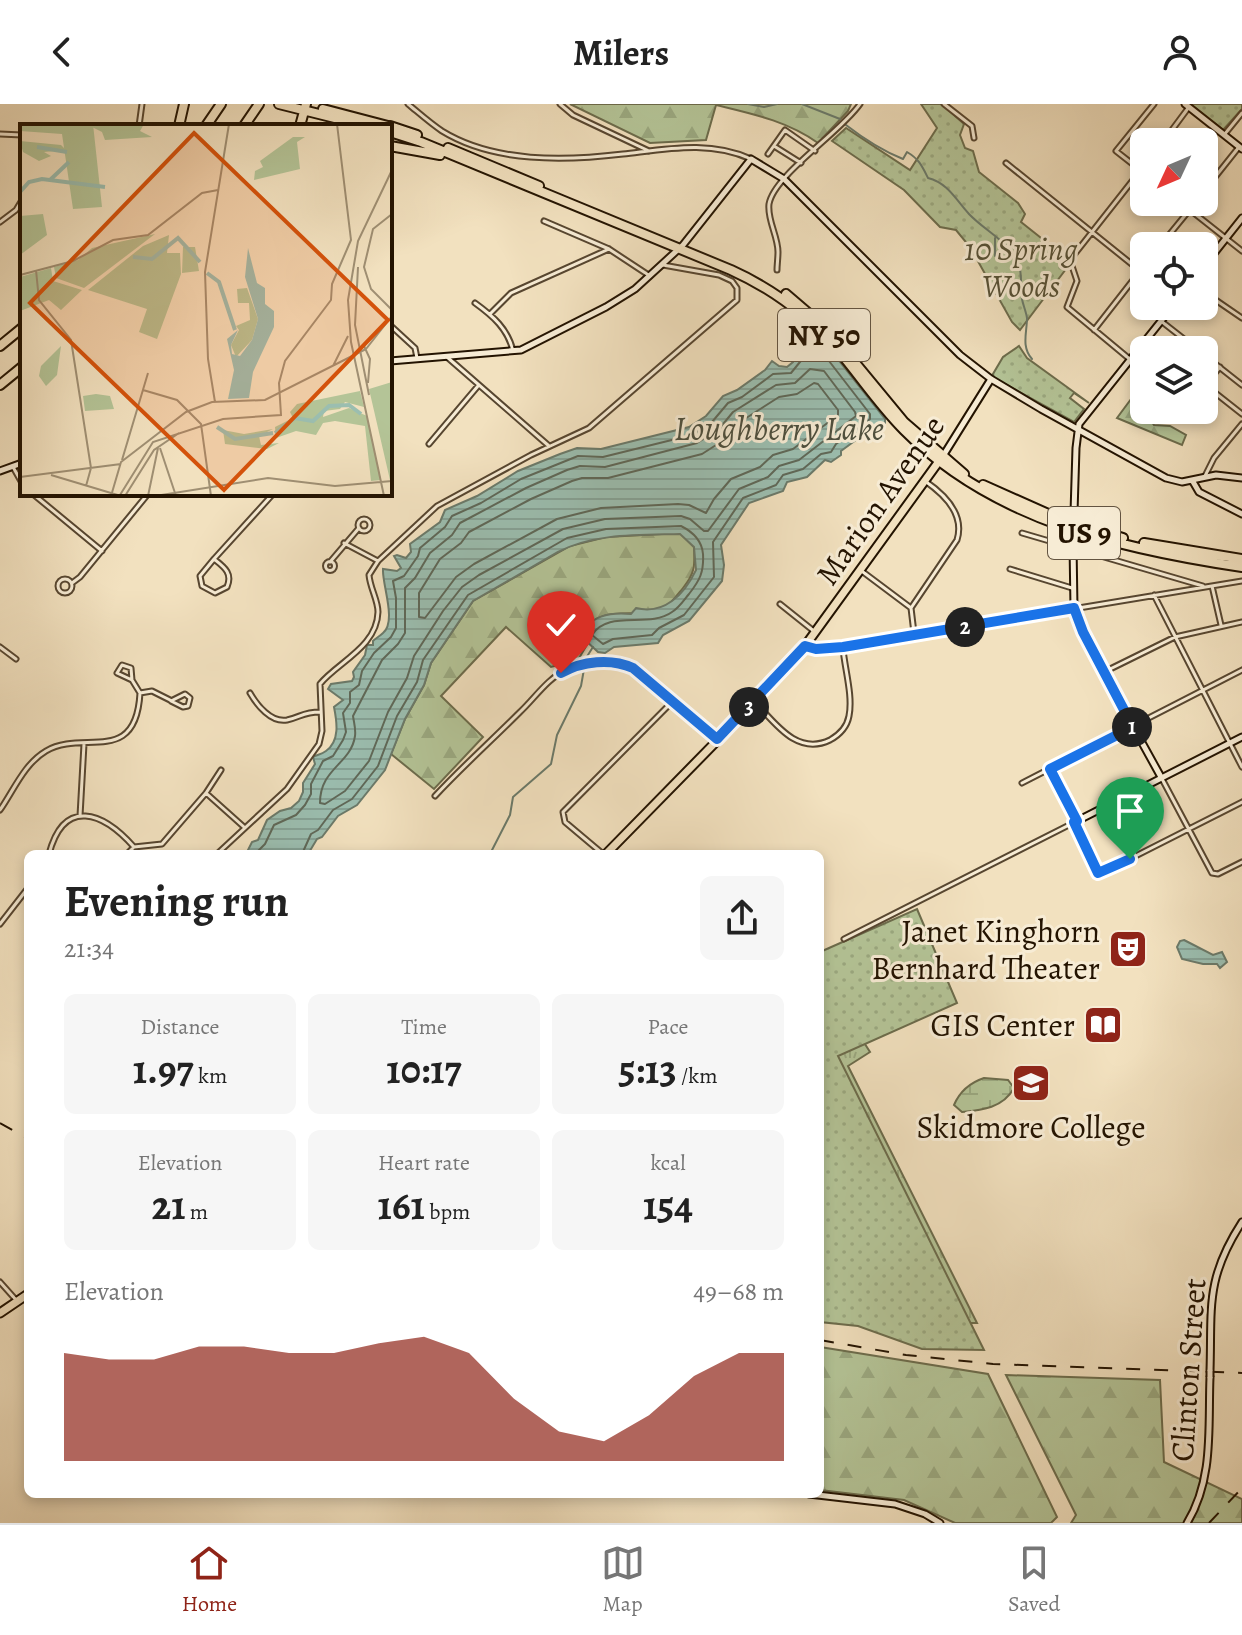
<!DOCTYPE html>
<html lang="en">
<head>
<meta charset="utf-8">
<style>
	:root { --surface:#fff; --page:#f6f6f6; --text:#222; --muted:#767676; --line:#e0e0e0; --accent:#8f2418 }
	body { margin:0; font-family:Alegreya,serif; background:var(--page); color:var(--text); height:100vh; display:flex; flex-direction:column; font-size:30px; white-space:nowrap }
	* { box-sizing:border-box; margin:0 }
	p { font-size:26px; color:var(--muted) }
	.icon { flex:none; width:44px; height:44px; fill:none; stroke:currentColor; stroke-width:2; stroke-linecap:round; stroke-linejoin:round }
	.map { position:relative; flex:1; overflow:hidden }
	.sheet { position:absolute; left:24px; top:746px; width:800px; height:648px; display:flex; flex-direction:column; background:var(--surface); border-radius:12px; box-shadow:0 4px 12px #0003 }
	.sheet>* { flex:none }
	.needle { width:52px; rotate:226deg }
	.controls { position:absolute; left:1130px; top:24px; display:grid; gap:16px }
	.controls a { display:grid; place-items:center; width:88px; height:88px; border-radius:12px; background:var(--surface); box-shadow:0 4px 12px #0003; font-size:40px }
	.pin { position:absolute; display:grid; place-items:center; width:68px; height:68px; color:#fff; margin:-82px -34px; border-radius:50% 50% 50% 0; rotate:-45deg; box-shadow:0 0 8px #0007 }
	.pin .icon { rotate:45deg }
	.km { position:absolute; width:40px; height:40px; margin:-20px; border-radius:50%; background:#222; color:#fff; font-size:22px; line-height:40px; text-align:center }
	.round { display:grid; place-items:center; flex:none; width:84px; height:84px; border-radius:12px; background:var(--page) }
	.headline { display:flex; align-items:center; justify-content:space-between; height:136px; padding:0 40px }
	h1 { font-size:44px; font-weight:600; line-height:60px }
	.stats { display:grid; grid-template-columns:repeat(3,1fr); gap:12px; height:136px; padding:8px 40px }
	.stats div { display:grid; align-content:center; border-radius:12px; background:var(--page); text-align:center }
	.stats b { font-size:40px; font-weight:600 }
	.stats small { font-size:22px; font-weight:400 }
	.stats p { font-size:22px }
	.chart { height:224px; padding:16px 40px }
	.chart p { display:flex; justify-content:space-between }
	.chart svg { width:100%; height:144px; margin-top:8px; fill:var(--accent); opacity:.7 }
	header { display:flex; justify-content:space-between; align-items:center; height:104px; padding:0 40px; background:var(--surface); font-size:36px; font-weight:600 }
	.menu { display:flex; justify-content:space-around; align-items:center; height:112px; border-top:2px solid var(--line); background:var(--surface); font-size:22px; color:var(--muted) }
	.menu a { display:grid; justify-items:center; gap:4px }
	.menu .on { color:var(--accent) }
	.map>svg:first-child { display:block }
	.grass { fill:url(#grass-tufts); stroke:#6c6c4c; stroke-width:2 }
	.forest { fill:url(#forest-firs); stroke:#6c6c4c; stroke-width:2 }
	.wetland { fill:url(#wetland-marsh); stroke:#6c6c4c; stroke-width:2 }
	.park { fill:url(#park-dots); stroke:#6c6c4c; stroke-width:2 }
	.water { fill:url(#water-rules); stroke:#6b7a6a; stroke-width:2 }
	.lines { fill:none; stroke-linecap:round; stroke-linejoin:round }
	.shore { stroke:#5f6858; stroke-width:2 }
	.stream { stroke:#6b7a6a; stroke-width:2 }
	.street-casing { stroke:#574630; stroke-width:7 }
	.secondary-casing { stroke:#231301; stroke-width:9 }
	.primary-casing { stroke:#231301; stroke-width:11 }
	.highway-casing { stroke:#231301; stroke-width:12 }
	.street { stroke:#f7ecd5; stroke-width:3 }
	.secondary { stroke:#f7ecd5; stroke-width:5 }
	.primary { stroke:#f2e1bf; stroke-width:7 }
	.highway { stroke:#f2e1bf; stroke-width:8 }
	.rail { stroke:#231301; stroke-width:2; stroke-dasharray:14 14; stroke-linecap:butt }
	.secondary-bridge-casing { stroke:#231301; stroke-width:9; stroke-linecap:butt }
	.secondary-bridge { stroke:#f7ecd5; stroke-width:5 }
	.route-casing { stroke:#fff; stroke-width:16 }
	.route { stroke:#1a73e8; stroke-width:10 }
	.labels { text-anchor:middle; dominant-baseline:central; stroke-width:6; stroke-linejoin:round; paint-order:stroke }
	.shield { fill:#f7ecd5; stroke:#635441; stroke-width:2 }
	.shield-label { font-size:30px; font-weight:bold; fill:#231301 }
	.park-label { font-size:32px; font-style:italic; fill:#565136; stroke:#f7ecd5 }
	.street-label { font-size:32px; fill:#231301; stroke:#f7ecd5 }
	.poi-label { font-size:32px; fill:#231301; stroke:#f7ecd5; text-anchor:end }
	.water-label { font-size:34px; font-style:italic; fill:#4d4f3e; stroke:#f7ecd5 }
	.inset-river { fill:none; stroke:#9bbeb0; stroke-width:4 }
	.inset-road { fill:none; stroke:#9f8f73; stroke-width:2 }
	.view { fill:#d4520b; fill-opacity:0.15; stroke:#d4520b; stroke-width:4 }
	.inset-edge { fill:none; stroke:#231301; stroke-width:4 }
</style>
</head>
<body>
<header><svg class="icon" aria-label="back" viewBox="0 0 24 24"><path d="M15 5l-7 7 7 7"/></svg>Milers<svg class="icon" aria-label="person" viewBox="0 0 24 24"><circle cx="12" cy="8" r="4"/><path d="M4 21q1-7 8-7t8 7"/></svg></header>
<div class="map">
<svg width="1242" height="1419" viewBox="0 0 1242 1419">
	<defs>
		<pattern id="grass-tufts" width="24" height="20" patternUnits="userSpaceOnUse" patternTransform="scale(2)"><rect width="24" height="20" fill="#b4c497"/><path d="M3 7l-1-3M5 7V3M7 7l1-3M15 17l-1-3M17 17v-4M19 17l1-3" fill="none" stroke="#9aa880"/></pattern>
		<pattern id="forest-firs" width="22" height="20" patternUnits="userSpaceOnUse" patternTransform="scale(2)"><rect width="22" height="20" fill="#b4c497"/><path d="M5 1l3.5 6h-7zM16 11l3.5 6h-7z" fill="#9aa880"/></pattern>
		<pattern id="wetland-marsh" width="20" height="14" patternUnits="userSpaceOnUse" patternTransform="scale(2)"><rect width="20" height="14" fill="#b4c497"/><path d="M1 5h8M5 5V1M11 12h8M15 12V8" fill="none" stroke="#9aa880"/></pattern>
		<pattern id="park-dots" width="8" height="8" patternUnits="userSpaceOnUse" patternTransform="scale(2)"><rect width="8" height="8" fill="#b4c497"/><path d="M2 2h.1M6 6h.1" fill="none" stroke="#9aa880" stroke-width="1.8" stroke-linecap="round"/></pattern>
		<pattern id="water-rules" width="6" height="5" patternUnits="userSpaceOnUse" patternTransform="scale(2)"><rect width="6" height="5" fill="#9bbeb0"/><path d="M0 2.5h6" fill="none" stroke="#85a296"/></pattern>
	</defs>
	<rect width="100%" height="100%" fill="#f2e1bf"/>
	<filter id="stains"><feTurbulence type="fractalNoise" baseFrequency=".0025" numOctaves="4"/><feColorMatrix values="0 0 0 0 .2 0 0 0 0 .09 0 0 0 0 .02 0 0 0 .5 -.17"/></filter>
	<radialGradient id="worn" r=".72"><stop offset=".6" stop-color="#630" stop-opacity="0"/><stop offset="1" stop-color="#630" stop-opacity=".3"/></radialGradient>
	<path class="grass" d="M863,937L870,948L848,962L977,1219H966L835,951Z"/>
	<path class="forest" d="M570,0H851L848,7L818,39C787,17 753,10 716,1L706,36L650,39Z
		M1134,291L1144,297V306H1154L1150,315L1154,321L1170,322L1186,331L1182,341L1117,314Z
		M680,429L694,443C695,462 695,469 683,484C678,490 672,499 665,503C639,518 601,497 584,528L588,539L578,556L551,563L506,523L441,592L483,633L434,685L391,650L405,615L424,581L431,559L473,497L570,442L606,433Z
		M820,1243L988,1270L1057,1413L1051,1419H955L904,1396L820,1386Z
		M1006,1271L1160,1276L1164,1358L1242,1395V1419H1071L1076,1411Z"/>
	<path class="wetland" d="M984,974L1008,976L1014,984C1003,1004 982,1006 962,1008L954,1001C960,987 969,979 984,974Z"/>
	<path class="park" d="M921,0H942L964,20L960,31L965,44L973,47L979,68L1018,99L1025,110L1021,118L1065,153L1062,159L1066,165L1020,226L1012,218L970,143L956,126L940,123L904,86L832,37L846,24L910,66L937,24Z
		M1190,0H1242V5L1223,26Z
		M1019,242L1027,254L1089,299L1074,289L1070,294L1084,305L1074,318L994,274L993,270L1003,253Z
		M917,805L957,899L838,952L984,1246L922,1245L858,1222L820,1218V848Z"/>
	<path class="water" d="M803,239L819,248H832L885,315V319H879L841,347V351L831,358L825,356L807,373L787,378L783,387L749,399L721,441L724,461L722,477L689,517L663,531L658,539L614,543L605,549L598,548L583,534C586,511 612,508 631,510L636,504C664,511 684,491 696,466L694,443L680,430C640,431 594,429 558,448L473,497L431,559L424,581L405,615L385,666L357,701L338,712L322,733L317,735L308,750H246L252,738L258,736L267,716L280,707L291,704L299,697L303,688V679L315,660L313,653C317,651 322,650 326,647C340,637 337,618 334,603L343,596L328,585L331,580L352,577L354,573L353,568L365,551L367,541H373V537C376,534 380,532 383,529C397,517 382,481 383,465L397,467L401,464L394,452L397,451L406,454L411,448L410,440L440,418L445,406L477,392L518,367L560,350L577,344L601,345L689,323L706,312L723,292L737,286L765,266L772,257L779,262L787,263L793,258Z
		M1184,836L1213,851L1222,848L1227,858L1220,864L1217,860H1203L1182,855L1177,843L1180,837Z"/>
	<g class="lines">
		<path class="shore" d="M810,265L824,267L855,308L856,312L799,356L779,362L768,373L739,385L708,427H704L690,415L681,412L605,415L563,425L479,471L462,483L443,507L414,552L407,574L388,608L369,657L345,687L325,700L320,699C320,664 351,660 355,632C356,625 354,619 353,612L382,556L398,540L405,529V484L415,474L430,449L452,431L460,419L526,384L567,366L580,362L605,363L697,339L719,325L733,308L776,281L795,279Z
			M814,279L818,280L838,306V311L793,345L773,351L760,363L731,375L714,395L706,409L689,401L678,400L601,404L557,415L474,460L456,473L425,514L419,513V489L440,455L461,439L469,428L531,395L572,377L582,374H608L702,350L727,334L740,318L779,293L797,290Z
			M255,750L265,740L274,721L296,711L305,701L311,690V680L323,657L333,652L343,636L346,628L343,609L350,599V588L359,581L362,567L374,549L391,533L396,524V494L393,477L404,472L418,452L420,444L445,423L452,412L481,399L521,375L578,352L603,353L692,331L712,318L728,299L742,293L773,270L791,269L804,253L829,257L870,310V315L836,340L831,348L821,350L803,365L783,371L776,381L743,394L713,438L714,473L684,511L659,524L652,531L613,535L603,540L592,531C608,505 649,525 672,508C679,504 684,496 689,490C700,476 704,468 703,450C702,437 693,428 681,422L606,425L567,434L468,491L423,556L417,578L397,612L378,662L352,695L333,706L318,726L311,730L302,750"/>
		<path class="stream" d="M748,0L764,3L777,0
			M802,0L840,15
			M846,21C864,35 883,47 903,55L907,48C919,55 922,62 928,74C948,79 956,96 969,110C984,126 1009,138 1018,158C1023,170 1020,183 1022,195C1023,201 1026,207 1027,214C1027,228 1021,243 1032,255
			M995,152V134
			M490,750L510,711L513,693L551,660L557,631L581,582L586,554L593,543"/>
		<defs>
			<path id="street" d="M408,0C419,9 430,19 442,27C494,59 565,57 623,50C667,45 710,36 751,55
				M560,0L573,11L649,47
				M944,0L972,22L974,34
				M139,22L142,0
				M0,30L22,31
				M1224,31L1242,9
				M1163,38L1189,3
				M774,42L801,59
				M768,50L785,26L815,47
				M1006,59L1144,170
				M1144,62L1070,156L1077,177L1067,203L1144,267
				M1144,69L1116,47L1154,0
				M1204,71L1212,77
				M1204,87L1239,43
				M1180,98L1242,147
				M544,117L609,145L650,172
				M0,118L16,106L22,96
				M1160,142L1196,98
				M777,166C777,161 778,154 778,148C778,132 767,116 769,100C774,71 841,28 860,0
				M1204,188L1242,214
				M475,199C493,212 508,225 513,247
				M490,210L511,189L609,145
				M1161,217L1198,246
				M390,221L415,244L417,254
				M1094,226L1144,162
				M1204,251L1242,281
				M447,253L549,342
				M1204,280L1242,310
				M1204,282L1220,263
				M429,340L478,282
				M13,363L22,379
				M1205,372L1214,354L1242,320
				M33,390L102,447
				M358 421a6 6 0 1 1 12 0a6 6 0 1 1-12 0Z
				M1022,429L1203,482
				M344,439L378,457
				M214,455C224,463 233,469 227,483L215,489L202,482L200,472Z
				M214,455L273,390
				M325.5 462a4.5 4.5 0 1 1 9 0a4.5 4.5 0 1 1-9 0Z
				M330,458L359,424
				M1010,465L1072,484
				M863,468L911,504
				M58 482a7 7 0 1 1 14 0a7 7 0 1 1-14 0Z
				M72,479L80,473L148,390
				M1212,482L1221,521
				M1154,491L1242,663
				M780,500L815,528
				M914,529L911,504L957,436C965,410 944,390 925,377
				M0,543L16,555
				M808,543L816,545L843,543L1242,477
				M122,561L131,564L132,576L117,569Z
				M1104,568L1175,533L1242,518
				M132,576L140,589
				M140,589L152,587L170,596
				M250,589C257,601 271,619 287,616C301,613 303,608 320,608
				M185,590L190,594L188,602L183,603L171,597Z
				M755,598C775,619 797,652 830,636C839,631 847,623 849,612C853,592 845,566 843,545
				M1161,673L1212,769L1218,770L1242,758
				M1022,679L1242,566
				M206,689L244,723
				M435,692C462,663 491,637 520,608C534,595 548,574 566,566C586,556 613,555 633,564L716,634
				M0,706C14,686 24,660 46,647C83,625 136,663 140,589
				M80,712L84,640
				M1074,718L1100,770L1242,698
				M49,750C64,693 103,708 134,743L162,740L206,689L221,666
				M127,750L134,743
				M217,750L287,685L319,640L322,627L320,580C338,558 377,543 378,508C378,496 370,484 369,471L378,457L437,402L531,351L589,324L737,196V184L732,177L719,171L663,161
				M603,750L565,718L563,708L673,597
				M0,820L28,784
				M844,835L1077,717L1050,665
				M0,1178L17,1197"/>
			<path id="secondary" d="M1185,0L1242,45
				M1204,162L1242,114
				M390,257L521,246L606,203L635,185L683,141L751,55L784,75L960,251L991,275L1041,305L1166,374L1182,378L1216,371L1242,374
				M943,352L991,275
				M0,367L22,359
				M1192,376L1199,388L1242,410
				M1161,673L1103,568L1074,504L1073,441L1076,344L1079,320L1173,202
				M1077,717L1242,633
				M1210,1267C1212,1203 1205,1175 1242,1118
				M809,1390L895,1400L925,1410L940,1419
				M1187,1419C1214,1375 1208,1323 1210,1273"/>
			<path id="primary" d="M606,750L755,598L805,542L942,353
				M0,1209L28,1190"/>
			<path id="highway" d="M279,0L367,22
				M323,5L388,22
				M179,22L184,0
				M206,22L221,0
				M244,22L259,0
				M300,22L306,0
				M390,22L417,31
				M390,28L421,38L731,166C773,185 808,211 838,246C860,272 879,301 904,326C993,416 1120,445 1242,463
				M390,42L440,51
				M448,44L539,82
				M786,190L828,226L904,318L964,370
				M0,242L22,224
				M0,281L22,263
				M983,381L1055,413L1123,434
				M1144,439L1242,455"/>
		</defs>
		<use href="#street" class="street-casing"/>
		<use href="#secondary" class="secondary-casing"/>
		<use href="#primary" class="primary-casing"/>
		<use href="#highway" class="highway-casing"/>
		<use href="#street" class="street"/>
		<use href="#secondary" class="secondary"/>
		<use href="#primary" class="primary"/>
		<use href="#highway" class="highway"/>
		<path class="rail" d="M0,1019L28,1035
			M820,1236L906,1251L993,1260L1242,1269
			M1209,1419L1242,1384"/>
		<defs>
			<path id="secondary-bridge" d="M1210,1273V1267"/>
		</defs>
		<use href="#secondary-bridge" class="secondary-bridge-casing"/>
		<use href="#secondary-bridge" class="secondary-bridge"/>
	</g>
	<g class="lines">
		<defs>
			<path id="route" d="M561,569C582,557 611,554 633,564L717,635L805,542L816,545L843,543L1074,504L1083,528L1133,623L1050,665L1077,717L1074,718L1098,769L1130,755"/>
		</defs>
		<use href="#route" class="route-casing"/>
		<use href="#route" class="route"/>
	</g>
	<defs>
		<symbol id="theatre-square" viewBox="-11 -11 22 22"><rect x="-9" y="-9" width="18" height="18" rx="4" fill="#8f2418" stroke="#f7ecd5"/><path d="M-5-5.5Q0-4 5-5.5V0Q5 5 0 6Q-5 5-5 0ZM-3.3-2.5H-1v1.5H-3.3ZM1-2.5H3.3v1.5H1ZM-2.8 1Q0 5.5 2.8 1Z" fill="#fff"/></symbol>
		<symbol id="library-square" viewBox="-11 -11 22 22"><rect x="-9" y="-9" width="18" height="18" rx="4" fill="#8f2418" stroke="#f7ecd5"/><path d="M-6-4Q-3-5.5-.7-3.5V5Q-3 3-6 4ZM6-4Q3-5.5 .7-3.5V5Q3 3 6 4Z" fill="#fff"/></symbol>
		<symbol id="university-square" viewBox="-11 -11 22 22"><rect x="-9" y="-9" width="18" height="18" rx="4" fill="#8f2418" stroke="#f7ecd5"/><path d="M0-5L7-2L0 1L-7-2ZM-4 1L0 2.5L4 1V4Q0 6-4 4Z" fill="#fff"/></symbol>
	</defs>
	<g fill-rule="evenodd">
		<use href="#theatre-square" x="1106" y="823" width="44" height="44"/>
		<use href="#library-square" x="1081" y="899" width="44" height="44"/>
		<use href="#university-square" x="1009" y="957" width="44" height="44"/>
	</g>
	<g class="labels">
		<g class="shield">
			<rect x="778" y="205" width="92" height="52" rx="6"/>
			<rect x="1048" y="403" width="72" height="52" rx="6"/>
		</g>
		<g class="shield-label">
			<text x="824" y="231">NY 50</text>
			<text x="1084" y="429">US 9</text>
		</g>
		<g class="park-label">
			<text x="1021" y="145">10 Spring<tspan x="1021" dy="37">Woods</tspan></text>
		</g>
		<g class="street-label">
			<text transform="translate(880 396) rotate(-55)">Marion Avenue</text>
			<text transform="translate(1188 1266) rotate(-86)">Clinton Street</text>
		</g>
		<g class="poi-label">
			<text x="1100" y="827">Janet Kinghorn<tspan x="1100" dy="37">Bernhard Theater</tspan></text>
			<text x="1075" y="921">GIS Center</text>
			<text x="1031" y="1023" text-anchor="middle">Skidmore College</text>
		</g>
		<g class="water-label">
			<text x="779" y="324">Loughberry Lake</text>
		</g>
	</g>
	<g transform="translate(20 20)">
		<rect width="372" height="372" fill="#f2e1bf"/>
		<path d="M273,13H285L277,18L280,45L234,56L235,47L243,43L240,37ZM23,90L27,111L0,131V92ZM135,110L64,164L36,154L34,143L58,136L72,124ZM31,144L33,157L62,166L41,186L29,176L0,187V153ZM227,164L238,195L232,216L216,233L211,221L219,206L216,202L230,196L229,179H218L217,165ZM372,258V356H370L349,265ZM340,267L344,283L325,278L320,285L304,287L303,293L329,284L347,292L361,356L351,357L345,302L315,297L303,299L296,311L276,307L256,314L255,303L273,294L270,288L277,280Z" fill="#b4c497"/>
		<path d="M66,0H124L120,7L132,13L85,16L82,8ZM0,17L41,21L46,26L24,28L31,32L19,37L3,28ZM41,222L37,251L26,262L19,252L21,242Z" fill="#b4c497"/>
		<path d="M0,0H73L82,83L53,85L42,10L0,7ZM149,111L147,129H160L161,150L137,215L119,208L127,185L68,166L123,122ZM163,123H175L179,147L162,149ZM76,270L90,272L94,285L65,287L63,272ZM253,305L239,312L241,321L259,319L247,325L205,320L203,306L224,310Z" fill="#b4c497"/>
		<path d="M228,124L237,159L245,164V180L254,187V203L233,248L229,274L208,275L214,246L207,215L218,206L211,221L212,230L220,232L232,216L238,195L225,153Z" fill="#9bbeb0"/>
		<path class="inset-river" d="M17,23L47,28M30,56L49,38M0,68L9,58L22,55L85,63M113,133L132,135L158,114L180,138M187,149L199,158L215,206M197,303L215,315L253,309M255,309L275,294L293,297L309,282L329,281L341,290"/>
		<path class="inset-road" d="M372,90L353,105L344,143L351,165L372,186M338,143L335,201L349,271M16,146L19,176L51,216L71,344L66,362M0,151L53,137L93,116L128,111L182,69L198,66M344,222L350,235L348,259M346,225L372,192M313,242L328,212M123,266L157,276L181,300L191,372M195,278L188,235L185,148L209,0M140,324L156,372M102,336L128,249M31,351L101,372M0,353L101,340M100,371L133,318L203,295L261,291L259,259L265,237L311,176L312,160L331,116L317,0M91,372L101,338L166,288L192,278L245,276L346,225M105,372L134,326L159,309M128,372L138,324M135,372L248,354L315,362L372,357M364,372L331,218L328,176L338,117L372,46"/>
		<path class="view" d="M174,9L368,196L204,366L10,179Z"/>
		<rect width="372" height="372" class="inset-edge"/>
	</g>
	<rect width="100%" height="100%" filter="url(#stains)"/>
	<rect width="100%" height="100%" fill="url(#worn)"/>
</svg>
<div class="controls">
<a><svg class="needle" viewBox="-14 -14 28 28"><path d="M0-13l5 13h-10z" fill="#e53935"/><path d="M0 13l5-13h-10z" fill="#767676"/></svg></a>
<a><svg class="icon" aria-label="locate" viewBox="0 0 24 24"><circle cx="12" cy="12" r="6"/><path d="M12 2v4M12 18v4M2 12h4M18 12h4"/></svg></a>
<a><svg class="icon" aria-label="layers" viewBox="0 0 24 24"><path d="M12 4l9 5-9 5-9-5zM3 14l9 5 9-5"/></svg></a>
</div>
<div class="pin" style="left:1130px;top:755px;background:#1e9e55"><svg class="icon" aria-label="arrive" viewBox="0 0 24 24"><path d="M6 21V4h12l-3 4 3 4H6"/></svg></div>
<div class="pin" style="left:561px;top:569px;background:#d93025"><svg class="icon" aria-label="check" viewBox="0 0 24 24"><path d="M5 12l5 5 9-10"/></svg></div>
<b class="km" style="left:1132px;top:623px">1</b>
<b class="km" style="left:965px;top:523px">2</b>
<b class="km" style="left:749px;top:603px">3</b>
<section class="sheet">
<div class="headline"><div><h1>Evening run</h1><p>21:34</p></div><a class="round"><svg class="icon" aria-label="share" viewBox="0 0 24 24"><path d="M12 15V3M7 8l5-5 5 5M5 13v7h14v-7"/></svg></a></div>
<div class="stats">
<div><p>Distance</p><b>1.97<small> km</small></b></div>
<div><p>Time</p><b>10:17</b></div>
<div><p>Pace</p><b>5:13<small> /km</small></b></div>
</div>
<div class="stats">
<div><p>Elevation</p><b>21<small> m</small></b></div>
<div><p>Heart rate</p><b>161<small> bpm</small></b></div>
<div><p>kcal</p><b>154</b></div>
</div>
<div class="chart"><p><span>Elevation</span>49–68 m</p>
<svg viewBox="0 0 160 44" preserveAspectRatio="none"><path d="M0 44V11L10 13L20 13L30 9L40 9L50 11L60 11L70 8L80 6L90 11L100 25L110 35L120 38L130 30L140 18L150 11L160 11V44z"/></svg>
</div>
</section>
</div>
<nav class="menu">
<a class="on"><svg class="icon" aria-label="home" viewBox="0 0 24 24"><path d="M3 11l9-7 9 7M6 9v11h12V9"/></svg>Home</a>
<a><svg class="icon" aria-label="map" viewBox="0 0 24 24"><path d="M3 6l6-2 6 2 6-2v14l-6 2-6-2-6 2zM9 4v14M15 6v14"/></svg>Map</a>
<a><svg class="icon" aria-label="saved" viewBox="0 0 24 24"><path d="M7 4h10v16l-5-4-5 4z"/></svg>Saved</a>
</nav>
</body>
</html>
